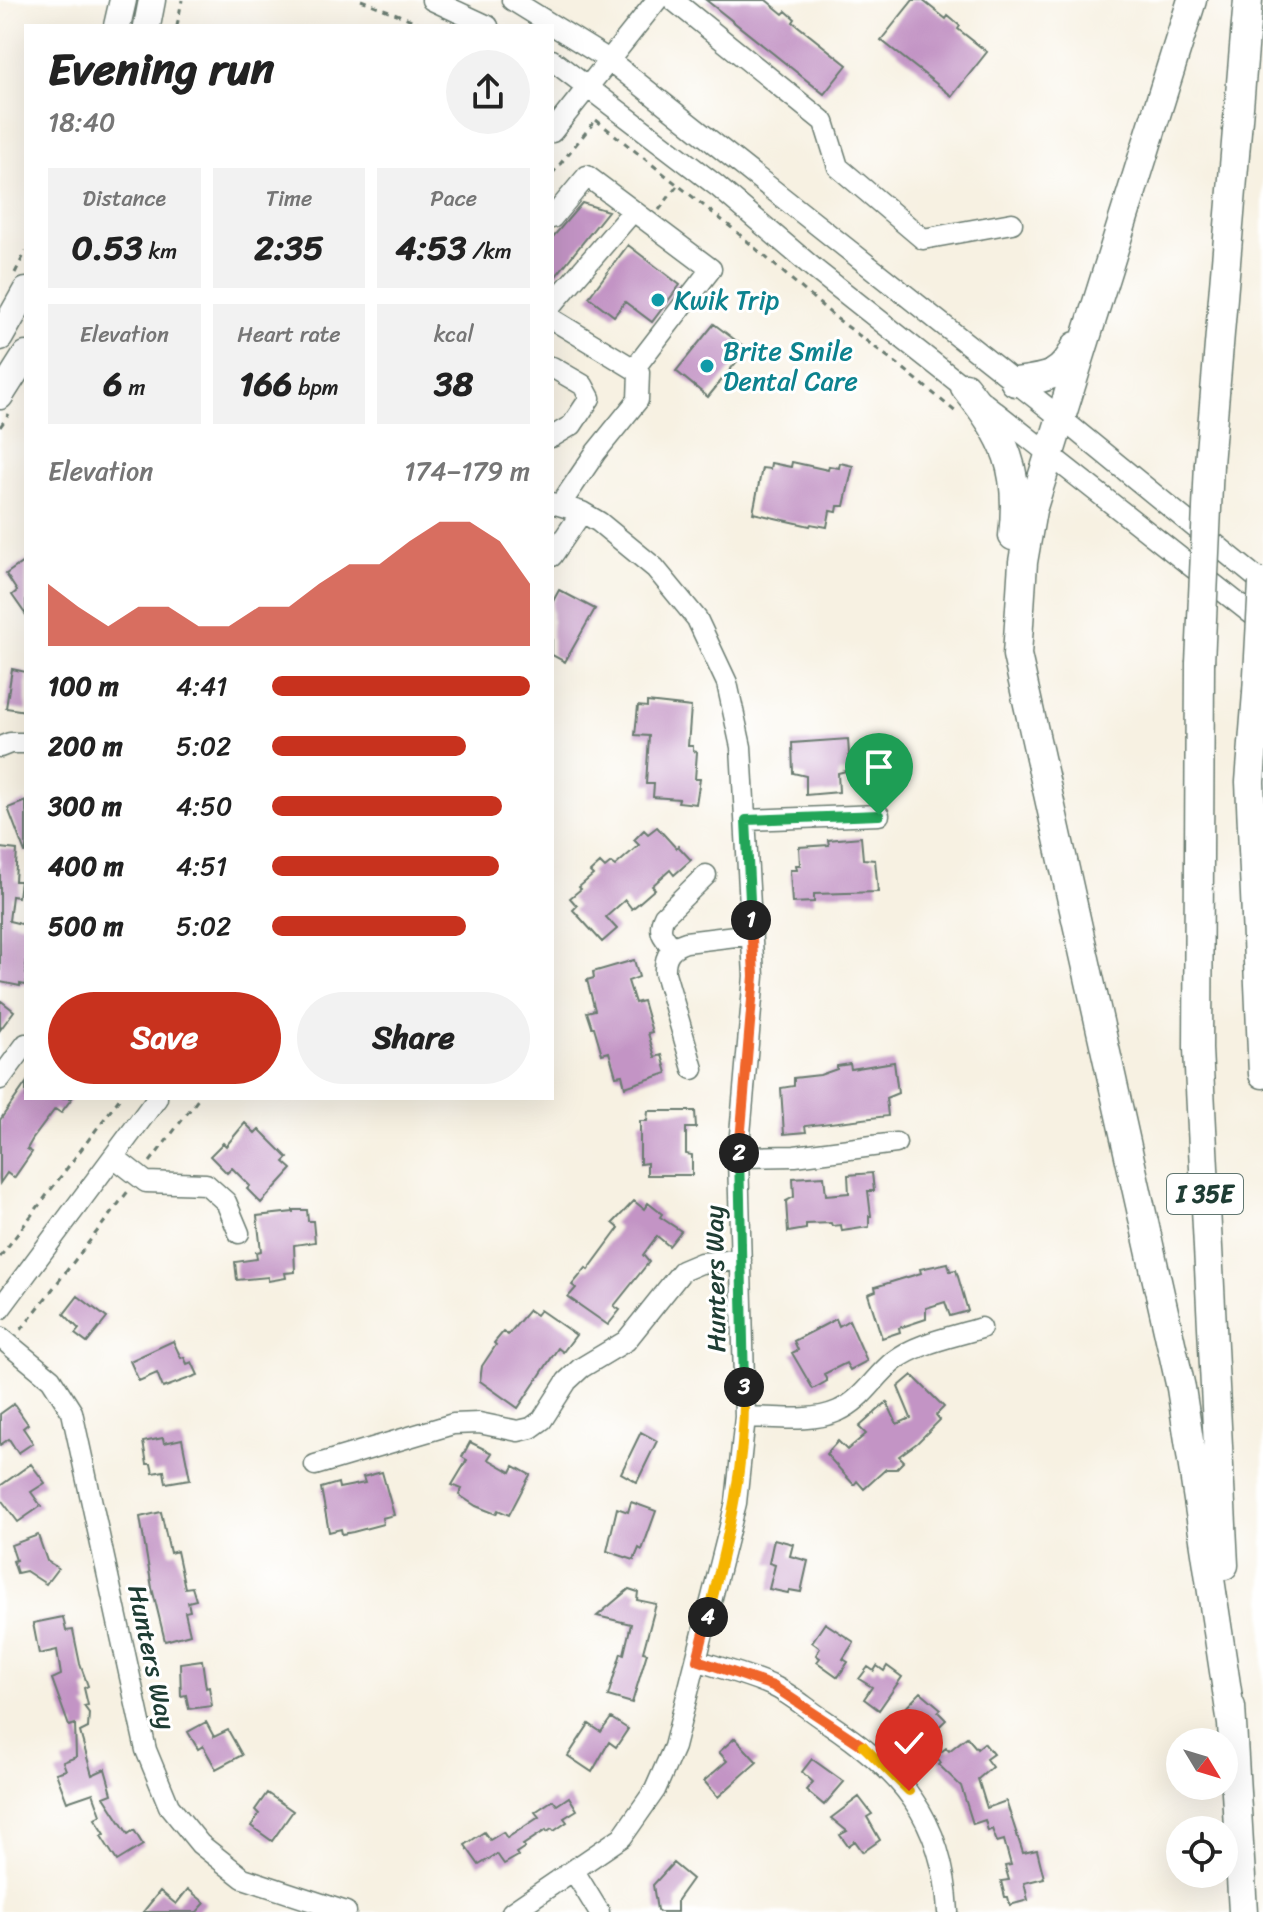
<!DOCTYPE html>
<html lang="en">
<head>
<meta charset="utf-8">
<style>
	:root { --surface:#fff; --page:#f2f2f2; --text:#222; --muted:#767676; --accent:#c8321e }
	body { margin:0; font-family:Sriracha,sans-serif; background:var(--page); color:var(--text); height:100vh; display:flex; flex-direction:column; font-size:30px; white-space:nowrap }
	* { box-sizing:border-box; margin:0 }
	p { font-size:26px; color:var(--muted) }
	.icon { flex:none; width:44px; height:44px; fill:none; stroke:currentColor; stroke-width:2; stroke-linecap:round; stroke-linejoin:round }
	.map { position:relative; flex:1; overflow:hidden }
	.drawer { position:absolute; left:24px; top:24px; width:530px; height:1076px; display:flex; flex-direction:column; background:var(--surface); border-radius:0px; box-shadow:0 8px 32px #0002 }
	.drawer>* { flex:none }
	.needle { width:52px; rotate:128deg }
	.fabs { position:absolute; left:1166px; top:1728px; display:grid; gap:16px }
	.fabs a { display:grid; place-items:center; width:72px; height:72px; border-radius:50%; background:var(--surface); box-shadow:0 8px 32px #0002; font-size:40px }
	.pin { position:absolute; display:grid; place-items:center; width:68px; height:68px; color:#fff; margin:-82px -34px; border-radius:50% 50% 50% 0; rotate:-45deg; box-shadow:0 0 8px #0007 }
	.pin .icon { rotate:45deg }
	.km { position:absolute; width:40px; height:40px; margin:-20px; border-radius:50%; background:#222; color:#fff; font-size:22px; line-height:40px; text-align:center }
	.round { display:grid; place-items:center; flex:none; width:84px; height:84px; border-radius:42px; background:var(--page) }
	.headline { display:flex; align-items:center; justify-content:space-between; height:136px; padding:0 24px }
	h1 { font-size:44px; font-weight:700; line-height:60px }
	.stats { display:grid; grid-template-columns:repeat(3,1fr); gap:12px; height:136px; padding:8px 24px }
	.stats div { display:grid; align-content:center; border-radius:0px; background:var(--page); text-align:center }
	.stats b { font-size:34px; font-weight:700 }
	.stats small { font-size:22px; font-weight:400 }
	.stats p { font-size:22px }
	.chart { height:224px; padding:16px 24px }
	.chart p { display:flex; justify-content:space-between }
	.chart svg { width:100%; height:144px; margin-top:8px; fill:var(--accent); opacity:.7 }
	.primary-button { display:flex; gap:16px; margin-top:auto; padding:16px 24px }
	.primary-button a { flex:1; height:92px; border-radius:48px; background:var(--accent); color:#fff; font-size:32px; font-weight:700; line-height:92px; text-align:center }
	.primary-button a+a { background:var(--page); color:var(--text) }
	ul { padding:0 24px; list-style:none; font-size:26px }
	li { display:grid; grid-template-columns:128px 96px 1fr; align-items:center; height:60px }
	li i { height:20px; border-radius:10px; background:var(--accent) }
	.map>svg:first-child { display:block }
	.building { fill:#c394c5 }
	.lines { fill:none; stroke-linecap:round; stroke-linejoin:round }
	.minor-casing { stroke:#6b7c71; stroke-width:23 }
	.major-casing { stroke:#6b7c71; stroke-width:29 }
	.highway-casing { stroke:#6b7c71; stroke-width:31 }
	.path { stroke:#6b7c71; stroke-width:3; stroke-dasharray:6 6; stroke-linecap:butt }
	.minor { stroke:#fff; stroke-width:20 }
	.major { stroke:#fff; stroke-width:26 }
	.highway { stroke:#fff; stroke-width:28 }
	.highway-bridge-casing { stroke:#6b7c71; stroke-width:31; stroke-linecap:butt }
	.highway-bridge { stroke:#fff; stroke-width:28 }
	.split-1-casing { stroke:#fff; stroke-width:16 }
	.split-2-casing { stroke:#fff; stroke-width:16 }
	.split-3-casing { stroke:#fff; stroke-width:16 }
	.split-4-casing { stroke:#fff; stroke-width:16 }
	.split-5-casing { stroke:#fff; stroke-width:16 }
	.split-6-casing { stroke:#fff; stroke-width:16 }
	.split-1 { stroke:#22a559; stroke-width:10 }
	.split-2 { stroke:#f0652b; stroke-width:10 }
	.split-3 { stroke:#22a559; stroke-width:10 }
	.split-4 { stroke:#f5b400; stroke-width:10 }
	.split-5 { stroke:#f0652b; stroke-width:10 }
	.split-6 { stroke:#f5b400; stroke-width:10 }
	.culture-dot { fill:#0f9aa8; stroke:#fff; stroke-width:3 }
	.labels { text-anchor:middle; dominant-baseline:central; stroke-width:6; stroke-linejoin:round; paint-order:stroke }
	.shield { fill:#fff; stroke:#627771; stroke-width:2 }
	.shield-label { font-size:24px; font-weight:bold; fill:#1f3d34 }
	.culture-label { font-size:26px; fill:#0d838f; stroke:#fff; text-anchor:start }
	.street-label { font-size:26px; fill:#1f3d34; stroke:#fff }
</style>
</head>
<body>
<div class="map">
<svg width="1263" height="1912" viewBox="0 0 1263 1912">
	<rect width="100%" height="100%" fill="#fff"/>
	<filter id="ink" filterUnits="userSpaceOnUse"><feTurbulence type="fractalNoise" baseFrequency=".0125" numOctaves="2"/><feDisplacementMap in="SourceGraphic" scale="16" xChannelSelector="R" yChannelSelector="G"/><feConvolveMatrix kernelMatrix="1 2 1 2 8 2 1 2 1" color-interpolation-filters="sRGB"/></filter>
	<filter id="wash" filterUnits="userSpaceOnUse"><feTurbulence type="fractalNoise" baseFrequency=".006" numOctaves="4" result="noise"/><feDisplacementMap in="SourceGraphic" scale="32" xChannelSelector="R" yChannelSelector="G"/><feGaussianBlur stdDeviation="1.8" result="paint"/><feColorMatrix in="noise" values="0 0 0 0 0 0 0 0 0 0 0 0 0 0 0 0 0 1.4 0 .05"/><feComposite in="paint" operator="in"/></filter>
	<g filter="url(#wash)">
		<rect width="100%" height="100%" fill="#f7f1e2"/>
		<g id="blocks">
			<path class="building" d="M706,0H766L783,14L786,11L795,19L793,22L847,65L824,94Z
				M913,0H922L946,19L948,16L960,26L958,29L987,52L952,96L881,40Z
				M582,203L608,211L552,281V238Z
				M628,245L680,285L652,322L625,302L614,316L589,297Z
				M714,324L747,349L708,397L676,371Z
				M792,462L828,470L829,466L839,468L840,463L853,466L844,506H838L837,512L830,511L827,527L811,524L810,526L753,513L762,468L770,469L771,463L791,467Z
				M26,560V615L12,595L17,591L6,574Z
				M559,590L595,609L565,662L552,655V603Z
				M12,669L26,672V711L6,708Z
				M647,702L691,707L688,746H693V751L697,752L695,779H700L696,804L678,802L679,799L653,797L654,784H646L649,736L635,735L638,706L647,707Z
				M848,739L850,770L838,773L839,792L806,795V776L793,773L792,743Z
				M26,801V853H25L8,808Z
				M657,827L676,848L678,846L691,860L674,875L670,870L652,886L655,889L632,909L625,900L606,917L617,929L602,942L573,910L577,906L570,898L581,889L579,887L593,875L590,872L600,863L605,868L611,863L615,866L639,845L634,840L644,830L648,834Z
				M861,837L863,859L875,860L878,892L814,894V902L792,903L790,870H797L796,865H800L799,847L829,845L828,840Z
				M0,848L17,850L15,881H20L18,897L12,896L9,921L26,925V985L20,984V986L0,982Z
				M634,960L639,977L628,981L635,1003L643,1001L652,1032L648,1033L655,1057L662,1055L667,1073L625,1087L622,1075L616,1076L609,1052L602,1054L594,1027H592L587,1012L595,1010L587,980L594,978L593,972Z
				M0,1000L14,1011L0,1030Z
				M894,1062L898,1093L886,1098L888,1116L805,1126L806,1132L784,1134L781,1088L794,1086V1078L820,1075L837,1069V1066L850,1064L851,1069Z
				M26,1083V1098H72L61,1113L55,1109L32,1140L27,1149L32,1152L14,1178L7,1173L0,1183V1120Z
				M648,1111H695L696,1128H686V1154L692,1155V1175H647V1163L640,1164V1121H647Z
				M245,1123L255,1133L259,1129L288,1158L284,1162L292,1169L261,1203L247,1189L250,1186L232,1168L227,1173L210,1156L223,1143L226,1146Z
				M872,1173L874,1191H868L871,1216H869V1227L842,1231L841,1225L832,1226L831,1223L806,1224V1229L788,1232L786,1201L794,1197L793,1178L824,1176L826,1195L849,1193L848,1175Z
				M634,1201L644,1209L648,1203L662,1214L660,1217L681,1231L669,1246L657,1236L643,1255L649,1262L614,1306L620,1310L608,1325L568,1297L576,1288L572,1285L586,1268L588,1270L619,1228L613,1223Z
				M293,1210H307L308,1221H313L315,1242L294,1245L295,1272L285,1273L286,1278L268,1281V1277L237,1280L235,1262L257,1259L256,1252L261,1251L257,1216L293,1212Z
				M948,1263L950,1271L956,1270L968,1311L950,1316L945,1302L926,1308V1319L899,1328L900,1332L882,1338L868,1294L876,1291L875,1287L921,1273L920,1269Z
				M78,1296L107,1318L87,1343L75,1334L79,1329L64,1314Z
				M529,1310L536,1315L540,1310L576,1335L563,1352L558,1348L518,1408L480,1381L482,1366L496,1345L494,1343L503,1332L508,1335Z
				M836,1319L839,1326L849,1320L867,1361L850,1370L846,1363L824,1374L827,1381L813,1389L792,1353L798,1350L794,1341Z
				M173,1341L181,1358L184,1357L187,1364L192,1362L198,1375L163,1388L157,1373L139,1381L130,1361Z
				M912,1375L944,1407L936,1415L940,1420L917,1443L899,1456L904,1461L896,1469H886L864,1489L857,1481L854,1485L826,1454L838,1441L847,1450L866,1434L859,1427L887,1402L897,1424L911,1418L898,1387Z
				M14,1404L28,1424L23,1428L33,1443L18,1453L9,1439L0,1445V1414Z
				M641,1432L657,1441L637,1482L621,1473Z
				M163,1438L164,1443L182,1439L190,1479L166,1483L164,1471L153,1473L151,1464H147L143,1442Z
				M470,1442L492,1453L488,1459L511,1472L514,1466L530,1475L509,1515L498,1510L496,1514L476,1506L459,1495L462,1489L452,1485L467,1460L462,1457Z
				M31,1464L45,1483L31,1492L41,1506L18,1522L0,1498V1486Z
				M382,1472L394,1515L382,1518L383,1524L353,1532L342,1534L341,1529L329,1532L321,1488L338,1483L339,1488L365,1483L363,1477Z
				M631,1502L656,1511L642,1550L639,1548L634,1560L607,1551L617,1508L628,1512Z
				M161,1512L170,1553L177,1551L185,1588L192,1587L196,1600L188,1602L190,1611L185,1612L190,1634L165,1641L152,1588L140,1517Z
				M38,1535L47,1561L58,1568L46,1584L26,1571L17,1573L13,1561L16,1560L11,1545Z
				M774,1539L793,1544L790,1556L808,1561L801,1592L789,1590L788,1593L769,1589L775,1565L769,1563Z
				M629,1589L638,1592L637,1600L656,1604L643,1652L647,1653L632,1703L608,1696L621,1653L624,1654L631,1624L597,1616Z
				M63,1617L66,1631L73,1630L80,1664L88,1686L84,1688L88,1705L84,1706L89,1713L88,1728L80,1732L92,1775L105,1769L112,1794L104,1797L128,1834L134,1830L143,1845L117,1861L101,1836L105,1834L95,1819L101,1815L93,1793L67,1802L56,1773L66,1770L63,1762L76,1757L75,1724L69,1726L52,1679L61,1675L57,1650L39,1654L33,1623Z
				M825,1623L854,1642L843,1659L848,1662L838,1677L817,1662L820,1658L816,1655L820,1648L812,1642Z
				M202,1660L206,1688L209,1687L212,1706L189,1709L186,1695L181,1696L180,1663Z
				M877,1666L884,1671L887,1666L902,1677L879,1710L864,1699L872,1687L859,1679L868,1667L874,1671Z
				M921,1692L941,1709L938,1712L946,1720L931,1734L920,1723L912,1731L897,1717Z
				M611,1718L628,1729L616,1747L609,1742L592,1772L568,1756L589,1724L601,1732Z
				M206,1722L214,1737L228,1730L242,1755L216,1769L203,1746L198,1749L188,1732Z
				M967,1737L977,1749L984,1743L993,1754L986,1759L992,1767L978,1779L987,1808L1006,1801L1023,1853L1037,1850L1044,1878L1024,1883L1028,1900L1010,1905L1008,1897H1005L1001,1881L1009,1880L1005,1866L1011,1865L1004,1840L997,1842L992,1829L988,1831L985,1820L973,1824L961,1786L939,1765L941,1763L936,1756L946,1748L949,1751Z
				M735,1738L757,1762L718,1797L704,1781L727,1761L719,1752Z
				M812,1759L844,1782L824,1805L806,1790L813,1782L802,1772Z
				M267,1793L293,1811L272,1841L251,1826L259,1814L255,1810Z
				M569,1797L577,1810L564,1818L567,1822L554,1831L552,1829L547,1832L546,1830L523,1845L525,1847L516,1853L518,1856L504,1864L497,1854L479,1865L465,1845L484,1832L490,1840L503,1832L507,1838L539,1817L535,1812L553,1800L557,1805Z
				M859,1797L872,1814L867,1817L880,1840L863,1852L855,1841L848,1846L840,1835L847,1831L831,1818Z
				M673,1863L692,1879L677,1900V1912H660L657,1910L653,1885Z
				M188,1889L205,1903L197,1912H143L160,1891L176,1904Z"/>
		</g>
	</g>
	<g filter="url(#ink)">
		<use href="#blocks" fill-opacity="0" stroke="#6b7c71" stroke-width="2"/>
		<g class="lines">
			<defs>
				<path id="minor" d="M432,0L488,26
					M512,0L609,60L1062,419L1263,583
					M673,0L824,122L838,167L923,239L1012,223
					M552,60L717,186L817,271L1263,623
					M552,132L657,0
					M552,218L587,176L711,269L634,369
					M552,305L633,211
					M552,319L639,372L638,400L596,452L560,505
					M552,367L583,385L590,398L572,425L552,437
					M552,556L582,512
					M0,747L10,743H26
					M746,820L879,815
					M673,948C663,937 657,931 664,916L706,875
					M693,1069L665,973C664,956 670,947 686,942L752,934
					M0,1079L26,1044
					M114,1157L146,1182L206,1184L226,1202L239,1233
					M738,1157L795,1156L896,1143
					M0,1309L157,1098
					M0,1337L51,1379L72,1412L146,1750L169,1806L200,1844L243,1878L346,1912
					M745,1417C774,1417 811,1423 838,1411C863,1400 874,1377 894,1361C917,1343 953,1337 981,1328
					M315,1465L453,1424L479,1423L518,1431L531,1428L542,1420L567,1381L581,1368L626,1341L682,1271L701,1263L741,1260
					M697,1660C722,1669 749,1675 773,1686C791,1694 807,1709 824,1720C900,1771 943,1816 948,1912
					M574,1871L599,1912
					M512,1912L622,1837L655,1790L674,1747L736,1503L745,1417L738,1157L754,976L741,747L727,683L697,619L655,568L599,522L582,512L552,503"/>
				<path id="major" d="M117,26L123,0
					M147,26L152,0
					M0,337L26,291
					M0,396L26,355"/>
				<path id="highway" d="M1192,0L1032,510L1023,562L1017,655L1181,1388L1232,1724
					M1015,382C1046,378 1062,377 1076,346
					M965,387C1006,439 1021,469 1013,536
					M1209,464L1248,0
					M1200,663L1198,1049L1224,1565
					M1257,693L1250,782L1263,1074
					M1231,1707L1243,1912"/>
			</defs>
			<use href="#minor" class="minor-casing"/>
			<use href="#major" class="major-casing"/>
			<use href="#highway" class="highway-casing"/>
			<path class="path" d="M361,0L427,26
				M177,26L182,0
				M596,120L732,228L836,318L904,369L957,413
				M552,174L595,121
				M659,210L678,185
				M15,273L26,251
				M0,427L9,414
				M150,1162L199,1098
				M0,1257L120,1098
				M21,1330L129,1190"/>
			<use href="#minor" class="minor"/>
			<use href="#major" class="major"/>
			<use href="#highway" class="highway"/>
			<defs>
				<path id="highway-bridge" d="M1200,663L1209,464
					M1257,693L1263,583"/>
			</defs>
			<use href="#highway-bridge" class="highway-bridge-casing"/>
			<use href="#highway-bridge" class="highway-bridge"/>
		</g>
	</g>
	<g class="lines" filter="url(#ink)">
		<defs>
			<path id="split-1" d="M751,920L746,820L879,815"/>
			<path id="split-2" d="M739,1153L754,976L751,920"/>
			<path id="split-3" d="M739,1153L744,1387"/>
			<path id="split-4" d="M708,1617C727,1540 746,1467 744,1387"/>
			<path id="split-5" d="M708,1617L697,1660L773,1686L863,1746"/>
			<path id="split-6" d="M863,1746L909,1791"/>
		</defs>
		<use href="#split-1" class="split-1-casing"/>
		<use href="#split-2" class="split-2-casing"/>
		<use href="#split-3" class="split-3-casing"/>
		<use href="#split-4" class="split-4-casing"/>
		<use href="#split-5" class="split-5-casing"/>
		<use href="#split-6" class="split-6-casing"/>
		<use href="#split-1" class="split-1"/>
		<use href="#split-2" class="split-2"/>
		<use href="#split-3" class="split-3"/>
		<use href="#split-4" class="split-4"/>
		<use href="#split-5" class="split-5"/>
		<use href="#split-6" class="split-6"/>
	</g>
	<g class="culture-dot">
		<circle cx="658" cy="300" r="8"/>
		<circle cx="707" cy="366" r="8"/>
	</g>
	<g class="labels">
		<rect class="shield" x="1167" y="1174" width="76" height="40" rx="6"/>
		<g class="shield-label">
			<text x="1205" y="1194">I 35E</text>
		</g>
		<g class="culture-label">
			<text x="674" y="300">Kwik Trip</text>
			<text x="723" y="351">Brite Smile<tspan x="723" dy="30">Dental Care</tspan></text>
		</g>
		<g class="street-label">
			<text transform="translate(715 1279) rotate(-91)">Hunters Way</text>
			<text transform="translate(152 1657) rotate(78)">Hunters Way</text>
		</g>
	</g>
</svg>
<div class="fabs">
<a><svg class="needle" viewBox="-14 -14 28 28"><path d="M0-13l5 13h-10z" fill="#e53935"/><path d="M0 13l5-13h-10z" fill="#767676"/></svg></a>
<a><svg class="icon" aria-label="locate" viewBox="0 0 24 24"><circle cx="12" cy="12" r="6"/><path d="M12 2v4M12 18v4M2 12h4M18 12h4"/></svg></a>
</div>
<div class="pin" style="left:879px;top:815px;background:#1e9e55"><svg class="icon" aria-label="arrive" viewBox="0 0 24 24"><path d="M6 21V4h12l-3 4 3 4H6"/></svg></div>
<div class="pin" style="left:909px;top:1791px;background:#d93025"><svg class="icon" aria-label="check" viewBox="0 0 24 24"><path d="M5 12l5 5 9-10"/></svg></div>
<b class="km" style="left:751px;top:920px">1</b>
<b class="km" style="left:739px;top:1153px">2</b>
<b class="km" style="left:744px;top:1387px">3</b>
<b class="km" style="left:708px;top:1617px">4</b>
<section class="drawer">
<div class="headline"><div><h1>Evening run</h1><p>18:40</p></div><a class="round"><svg class="icon" aria-label="share" viewBox="0 0 24 24"><path d="M12 15V3M7 8l5-5 5 5M5 13v7h14v-7"/></svg></a></div>
<div class="stats">
<div><p>Distance</p><b>0.53<small> km</small></b></div>
<div><p>Time</p><b>2:35</b></div>
<div><p>Pace</p><b>4:53<small> /km</small></b></div>
</div>
<div class="stats">
<div><p>Elevation</p><b>6<small> m</small></b></div>
<div><p>Heart rate</p><b>166<small> bpm</small></b></div>
<div><p>kcal</p><b>38</b></div>
</div>
<div class="chart"><p><span>Elevation</span>174–179 m</p>
<svg viewBox="0 0 160 44" preserveAspectRatio="none"><path d="M0 44V25L10 32L20 38L30 32L40 32L50 38L60 38L70 32L80 32L90 25L100 19L110 19L120 12L130 6L140 6L150 12L160 25V44z"/></svg>
</div>
<ul>
<li><b>100 m</b>4:41<i style="width:100%"></i></li>
<li><b>200 m</b>5:02<i style="width:75%"></i></li>
<li><b>300 m</b>4:50<i style="width:89%"></i></li>
<li><b>400 m</b>4:51<i style="width:88%"></i></li>
<li><b>500 m</b>5:02<i style="width:75%"></i></li>
</ul>
<div class="primary-button"><a>Save</a><a>Share</a></div>
</section>
</div>
</body>
</html>
